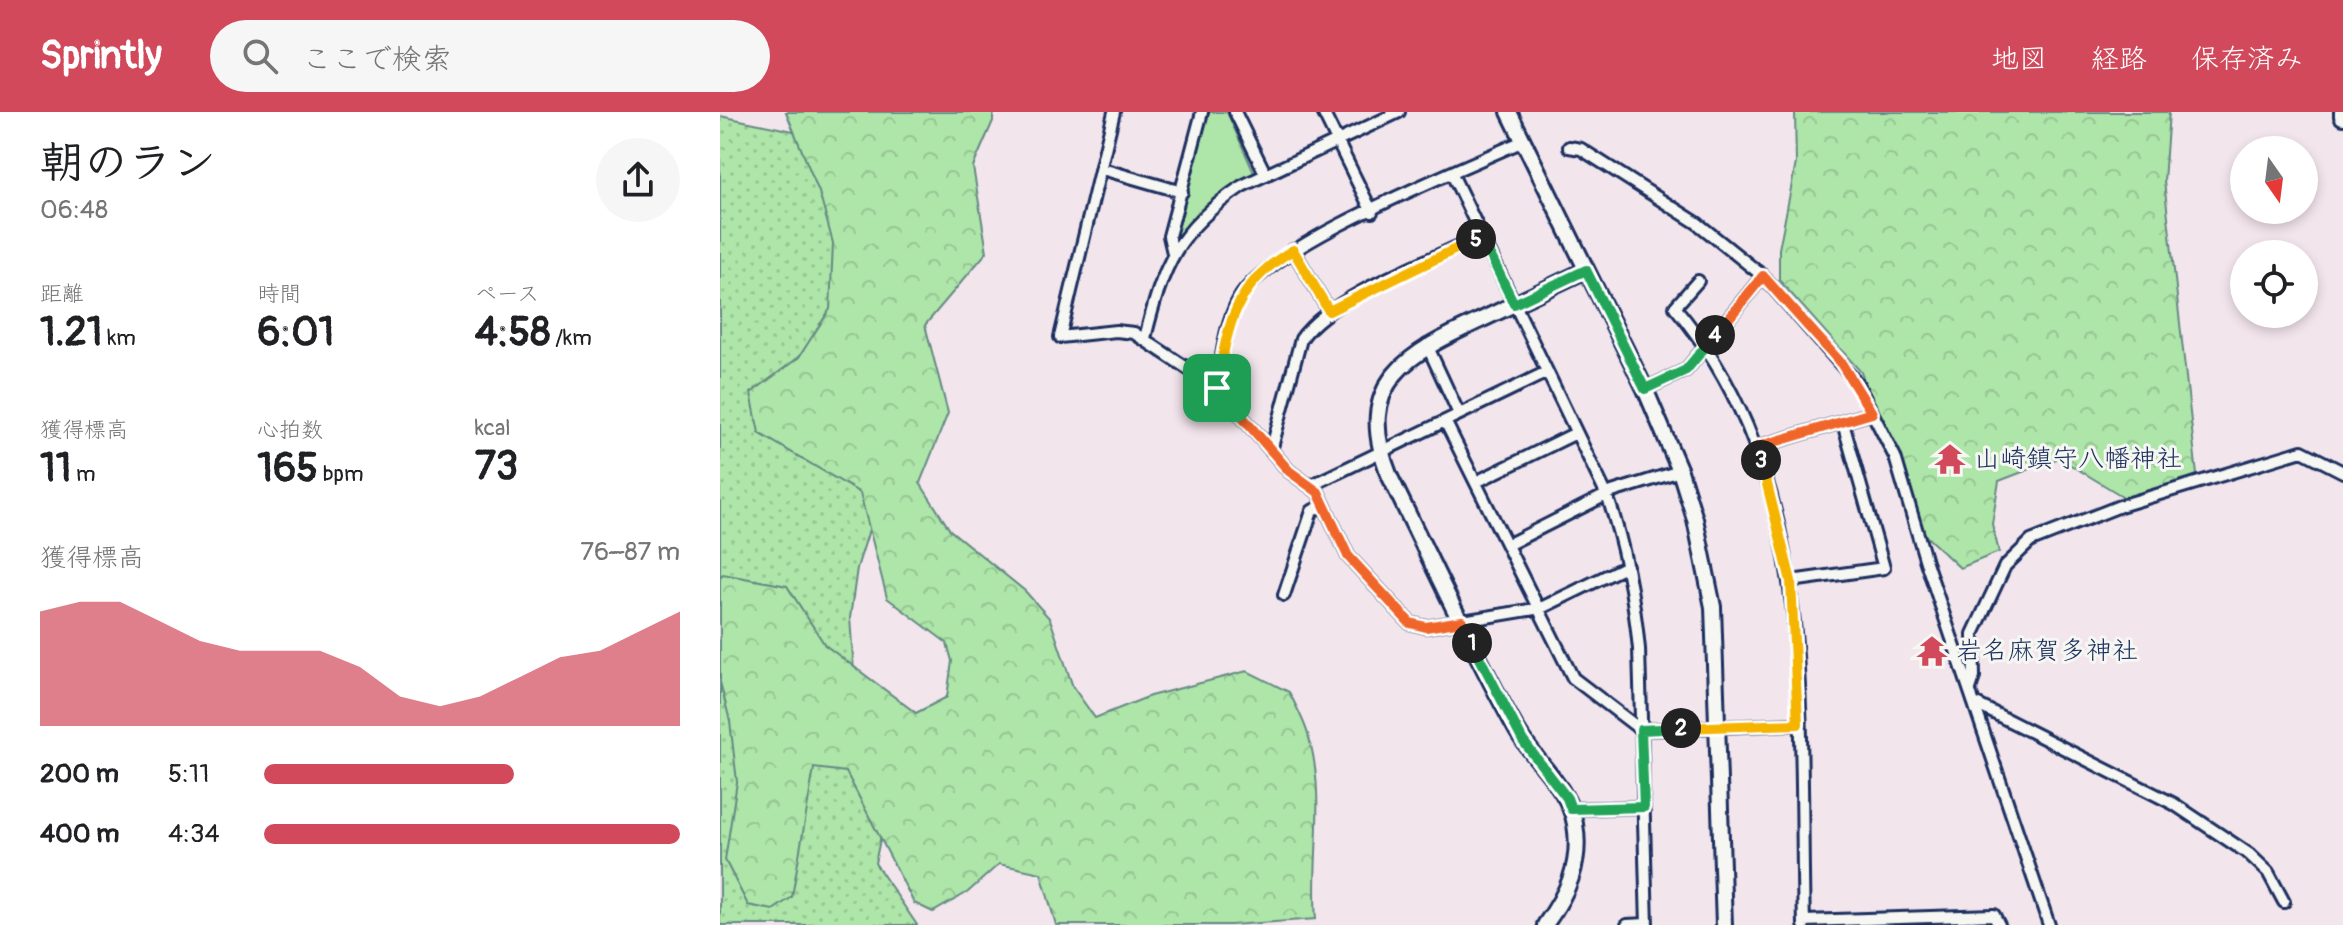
<!DOCTYPE html>
<html lang="ja">
<head>
<meta charset="utf-8">
<style>
	:root { --surface:#fff; --page:#f6f6f6; --text:#202124; --muted:#757577; --accent:#d1495b }
	body { margin:0; font-family:Pangolin,"Klee One",sans-serif; background:var(--page); color:var(--text); height:100vh; display:flex; flex-direction:column; font-size:30px; white-space:nowrap }
	* { box-sizing:border-box; margin:0 }
	p { font-size:26px; color:var(--muted) }
	.icon { flex:none; width:44px; height:44px; fill:none; stroke:currentColor; stroke-width:2; stroke-linecap:round; stroke-linejoin:round }
	.map { position:relative; flex:1; overflow:hidden }
	.sheet { display:flex; flex-direction:column; background:var(--surface); width:720px }
	.sheet>* { flex:none }
	.needle { width:52px; rotate:166deg }
	.controls { position:absolute; left:1510px; top:24px; display:grid; gap:16px }
	.controls a { display:grid; place-items:center; width:88px; height:88px; border-radius:50%; background:var(--surface); box-shadow:0 4px 12px #0003; font-size:40px }
	.pin { position:absolute; display:grid; place-items:center; width:68px; height:68px; color:#fff; margin:-34px; border-radius:16px; box-shadow:0 4px 12px #0006 }
	.km { position:absolute; width:40px; height:40px; margin:-20px; border-radius:50%; background:#222; color:#fff; font-size:22px; line-height:40px; text-align:center }
	.round { display:grid; place-items:center; flex:none; width:84px; height:84px; border-radius:42px; background:var(--page) }
	.summary { display:flex; align-items:center; justify-content:space-between; height:136px; padding:0 40px }
	h1 { font-size:44px; font-weight:700; line-height:60px }
	.metrics { display:grid; grid-template-columns:repeat(3,1fr); gap:12px; height:136px; padding:8px 40px }
	.metrics div { display:grid; align-content:center }
	.metrics b { font-size:40px; font-weight:700 }
	.metrics small { font-size:22px; font-weight:400 }
	.metrics p { font-size:22px }
	.chart { height:224px; padding:16px 40px }
	.chart p { display:flex; justify-content:space-between }
	.chart svg { width:100%; height:144px; margin-top:8px; fill:var(--accent); opacity:.7 }
	ul { padding:0 40px; list-style:none; font-size:26px }
	li { display:grid; grid-template-columns:128px 96px 1fr; align-items:center; height:60px }
	li i { height:20px; border-radius:10px; background:var(--accent) }
	header { display:flex; align-items:center; gap:48px; box-sizing:border-box; height:112px; padding:0 40px; background:var(--accent); color:#fff }
	header strong { font-size:38px }
	nav { display:flex; gap:44px; margin-inline-start:auto; font-size:28px }
	.search { width:560px; height:72px; background:var(--page); display:flex; align-items:center; gap:20px; box-sizing:border-box; padding:0 28px; border-radius:44px; color:var(--muted); font-size:30px }
	main { display:flex; flex:1; min-height:0 }
	.map>svg:first-child { display:block }
	.grass { fill:url(#grass-dots); stroke:#648a83; stroke-width:2 }
	.forest { fill:url(#forest-crowns); stroke:#648a83; stroke-width:2 }
	.park { fill:#aee5a8; stroke:#648a83; stroke-width:2 }
	.lines { fill:none; stroke-linecap:round; stroke-linejoin:round }
	.street-casing { stroke:#1b2f5e; stroke-width:16 }
	.secondary-casing { stroke:#1b2f5e; stroke-width:20 }
	.primary-casing { stroke:#1b2f5e; stroke-width:22 }
	.street { stroke:#f6f6f2; stroke-width:10 }
	.secondary { stroke:#f6f6f2; stroke-width:14 }
	.primary { stroke:#f6f6f2; stroke-width:16 }
	.split-1-casing { stroke:#fff; stroke-width:16 }
	.split-2-casing { stroke:#fff; stroke-width:16 }
	.split-3-casing { stroke:#fff; stroke-width:16 }
	.split-4-casing { stroke:#fff; stroke-width:16 }
	.split-5-casing { stroke:#fff; stroke-width:16 }
	.split-6-casing { stroke:#fff; stroke-width:16 }
	.split-1 { stroke:#f0652b; stroke-width:10 }
	.split-2 { stroke:#22a559; stroke-width:10 }
	.split-3 { stroke:#f5b400; stroke-width:10 }
	.split-4 { stroke:#f0652b; stroke-width:10 }
	.split-5 { stroke:#22a559; stroke-width:10 }
	.split-6 { stroke:#f5b400; stroke-width:10 }
	.labels { text-anchor:middle; dominant-baseline:central; stroke-width:6; stroke-linejoin:round; paint-order:stroke }
	.poi-label { font-size:26px; fill:#1b2f5e; stroke:#f6f6f2; text-anchor:start }
</style>
</head>
<body>
<header>
<strong>Sprintly</strong>
<div class="search"><svg class="icon" aria-label="search" viewBox="0 0 24 24"><circle cx="10" cy="10" r="6"/><path d="M15 15l6 6"/></svg>ここで検索</div>
<nav><a>地図</a><a>経路</a><a>保存済み</a></nav>
</header>
<main>
<section class="sheet">
<div class="summary"><div><h1>朝のラン</h1><p>06:48</p></div><a class="round"><svg class="icon" aria-label="share" viewBox="0 0 24 24"><path d="M12 15V3M7 8l5-5 5 5M5 13v7h14v-7"/></svg></a></div>
<div class="metrics">
<div><p>距離</p><b>1.21<small> km</small></b></div>
<div><p>時間</p><b>6:01</b></div>
<div><p>ペース</p><b>4:58<small> /km</small></b></div>
</div>
<div class="metrics">
<div><p>獲得標高</p><b>11<small> m</small></b></div>
<div><p>心拍数</p><b>165<small> bpm</small></b></div>
<div><p>kcal</p><b>73</b></div>
</div>
<div class="chart"><p><span>獲得標高</span>76–87 m</p>
<svg viewBox="0 0 160 44" preserveAspectRatio="none"><path d="M0 44V9L10 6L20 6L30 12L40 18L50 21L60 21L70 21L80 26L90 35L100 38L110 35L120 29L130 23L140 21L150 15L160 9V44z"/></svg>
</div>
<ul>
<li><b>200 m</b>5:11<i style="width:60%"></i></li>
<li><b>400 m</b>4:34<i style="width:100%"></i></li>
</ul>
</section>
<div class="map">
<svg width="1623" height="813" viewBox="0 0 1623 813">
	<defs>
		<pattern id="grass-dots" width="8" height="8" patternUnits="userSpaceOnUse" patternTransform="scale(2)"><rect width="8" height="8" fill="#aee5a8"/><path d="M2 2h.1M6 6h.1" fill="none" stroke="#95c593" stroke-width="1.8" stroke-linecap="round"/></pattern>
		<pattern id="forest-crowns" width="20" height="18" patternUnits="userSpaceOnUse" patternTransform="scale(2)"><rect width="20" height="18" fill="#aee5a8"/><path d="M2 6a3 3 0 1 1 6 0M12 15a3 3 0 1 1 6 0" fill="none" stroke="#95c593"/></pattern>
	</defs>
	<rect width="100%" height="100%" fill="#f3e5ec"/>
	<filter id="ink" filterUnits="userSpaceOnUse"><feTurbulence type="fractalNoise" baseFrequency=".0125" numOctaves="2"/><feDisplacementMap in="SourceGraphic" scale="16" xChannelSelector="R" yChannelSelector="G"/><feConvolveMatrix kernelMatrix="1 2 1 2 8 2 1 2 1" color-interpolation-filters="sRGB"/></filter>
	<g filter="url(#ink)">
		<path class="grass" d="M0,4L108,26L163,374L137,456L130,506L137,599L167,695L155,751L197,813H0Z"/>
		<path class="forest" d="M66,0H273V9L253,55L267,140L205,213L228,301L200,371L230,418L305,479L330,507L353,575L375,606L430,584L527,559L569,580C576,594 585,610 589,626C606,685 591,748 596,807L511,813H336L321,761L279,752L248,780L213,800L194,791L126,660L94,656L72,785L53,798L28,793L5,748L17,670L10,609L0,570V465L3,462L67,474L105,533L196,601L227,585L232,549L227,531L167,486L140,381L39,321L31,281L79,245L110,197L113,131L99,80Z
			M1075,0H1449L1444,69L1477,363L1412,390L1339,346L1279,369L1272,412L1279,440L1240,456L1194,413L1141,260L1059,168V137L1076,51Z"/>
		<path class="park" d="M486,0H507L535,63L485,94L458,124L454,123Z"/>
		<g class="lines">
			<defs>
				<path id="street" d="M394,0L340,225L396,219L414,221L497,276L569,359L598,380L628,444L690,511L706,515L821,496L907,454
					M515,0L546,63
					M603,0L652,100
					M849,35L861,37L977,111L1043,164L966,258L925,277
					M382,57L462,80
					M732,62L888,386C905,436 914,485 919,537L927,813
					M573,138L609,199
					M453,141L449,124L482,0
					M1043,164L1137,271L1175,345L1206,450L1329,813
					M978,169L955,195C1100,369 1078,601 1084,813
					M425,226C443,153 457,118 522,74L679,0
					M707,233L739,302
					M497,276C502,247 504,214 519,187C549,132 740,58 803,29
					M725,309L853,566L921,618L1078,612
					M1037,335L1152,301
					M551,339L581,227C610,184 713,147 761,124
					M756,370L856,321
					M590,374L827,260
					M787,433L892,380L960,359
					M1071,469L1164,456L1123,311
					M564,483L592,399L604,393
					M1250,577L1254,565L1253,522L1285,454L1311,429L1400,394L1582,339L1623,360
					M1254,591L1454,692L1529,742L1548,760L1564,790
					M851,697L924,695
					M1084,809L1274,803L1279,813
					M907,813L927,812"/>
				<path id="secondary" d="M789,0L925,277L960,359L975,407L993,495L1004,813
					M825,813C847,782 862,752 855,712C848,673 813,649 795,615C750,534 711,448 670,365C631,268 690,241 765,206C799,190 832,174 866,158"/>
				<path id="primary" d="M1623,0V4"/>
			</defs>
			<use href="#street" class="street-casing"/>
			<use href="#secondary" class="secondary-casing"/>
			<use href="#primary" class="primary-casing"/>
			<use href="#street" class="street"/>
			<use href="#secondary" class="secondary"/>
			<use href="#primary" class="primary"/>
		</g>
	</g>
	<g class="lines" filter="url(#ink)">
		<defs>
			<path id="split-1" d="M497,276L569,359L598,380L628,444L690,511L706,515L742,509L752,531"/>
			<path id="split-2" d="M752,531L803,629L847,686L851,697L924,695L921,618L961,616"/>
			<path id="split-3" d="M961,616L1078,612L1071,469L1041,348"/>
			<path id="split-4" d="M995,223L1043,164L1121,251L1152,301L1037,335L1041,348"/>
			<path id="split-5" d="M756,127L761,124L794,192L866,158L925,277L966,258L995,223"/>
			<path id="split-6" d="M497,276C508,213 513,173 573,138L609,199L756,127"/>
		</defs>
		<use href="#split-1" class="split-1-casing"/>
		<use href="#split-2" class="split-2-casing"/>
		<use href="#split-3" class="split-3-casing"/>
		<use href="#split-4" class="split-4-casing"/>
		<use href="#split-5" class="split-5-casing"/>
		<use href="#split-6" class="split-6-casing"/>
		<use href="#split-1" class="split-1"/>
		<use href="#split-2" class="split-2"/>
		<use href="#split-3" class="split-3"/>
		<use href="#split-4" class="split-4"/>
		<use href="#split-5" class="split-5"/>
		<use href="#split-6" class="split-6"/>
	</g>
	<defs>
		<symbol id="temple-bare" viewBox="-9 -9 18 18"><path d="M0-6L5-2H3V0L6.5 2.5H4V6H1.5V3h-3V6H-4V2.5H-6.5L-3 0V-2H-5Z" fill="#d1495b" stroke="#f6f6f2" stroke-width="2.5" paint-order="stroke"/></symbol>
	</defs>
	<g fill-rule="evenodd">
		<use href="#temple-bare" x="1208" y="325" width="44" height="44"/>
		<use href="#temple-bare" x="1190" y="517" width="44" height="44"/>
	</g>
	<g class="labels">
		<g class="poi-label">
			<text x="1254" y="347">山崎鎮守八幡神社</text>
			<text x="1236" y="539">岩名麻賀多神社</text>
		</g>
	</g>
</svg>
<div class="controls">
<a><svg class="needle" viewBox="-14 -14 28 28"><path d="M0-13l5 13h-10z" fill="#e53935"/><path d="M0 13l5-13h-10z" fill="#757577"/></svg></a>
<a><svg class="icon" aria-label="locate" viewBox="0 0 24 24"><circle cx="12" cy="12" r="6"/><path d="M12 2v4M12 18v4M2 12h4M18 12h4"/></svg></a>
</div>
<div class="pin" style="left:497px;top:276px;background:#1e9e55"><svg class="icon" aria-label="arrive" viewBox="0 0 24 24"><path d="M6 21V4h12l-3 4 3 4H6"/></svg></div>
<b class="km" style="left:752px;top:531px">1</b>
<b class="km" style="left:961px;top:616px">2</b>
<b class="km" style="left:1041px;top:348px">3</b>
<b class="km" style="left:995px;top:223px">4</b>
<b class="km" style="left:756px;top:127px">5</b>
</div>
</main>
</body>
</html>
